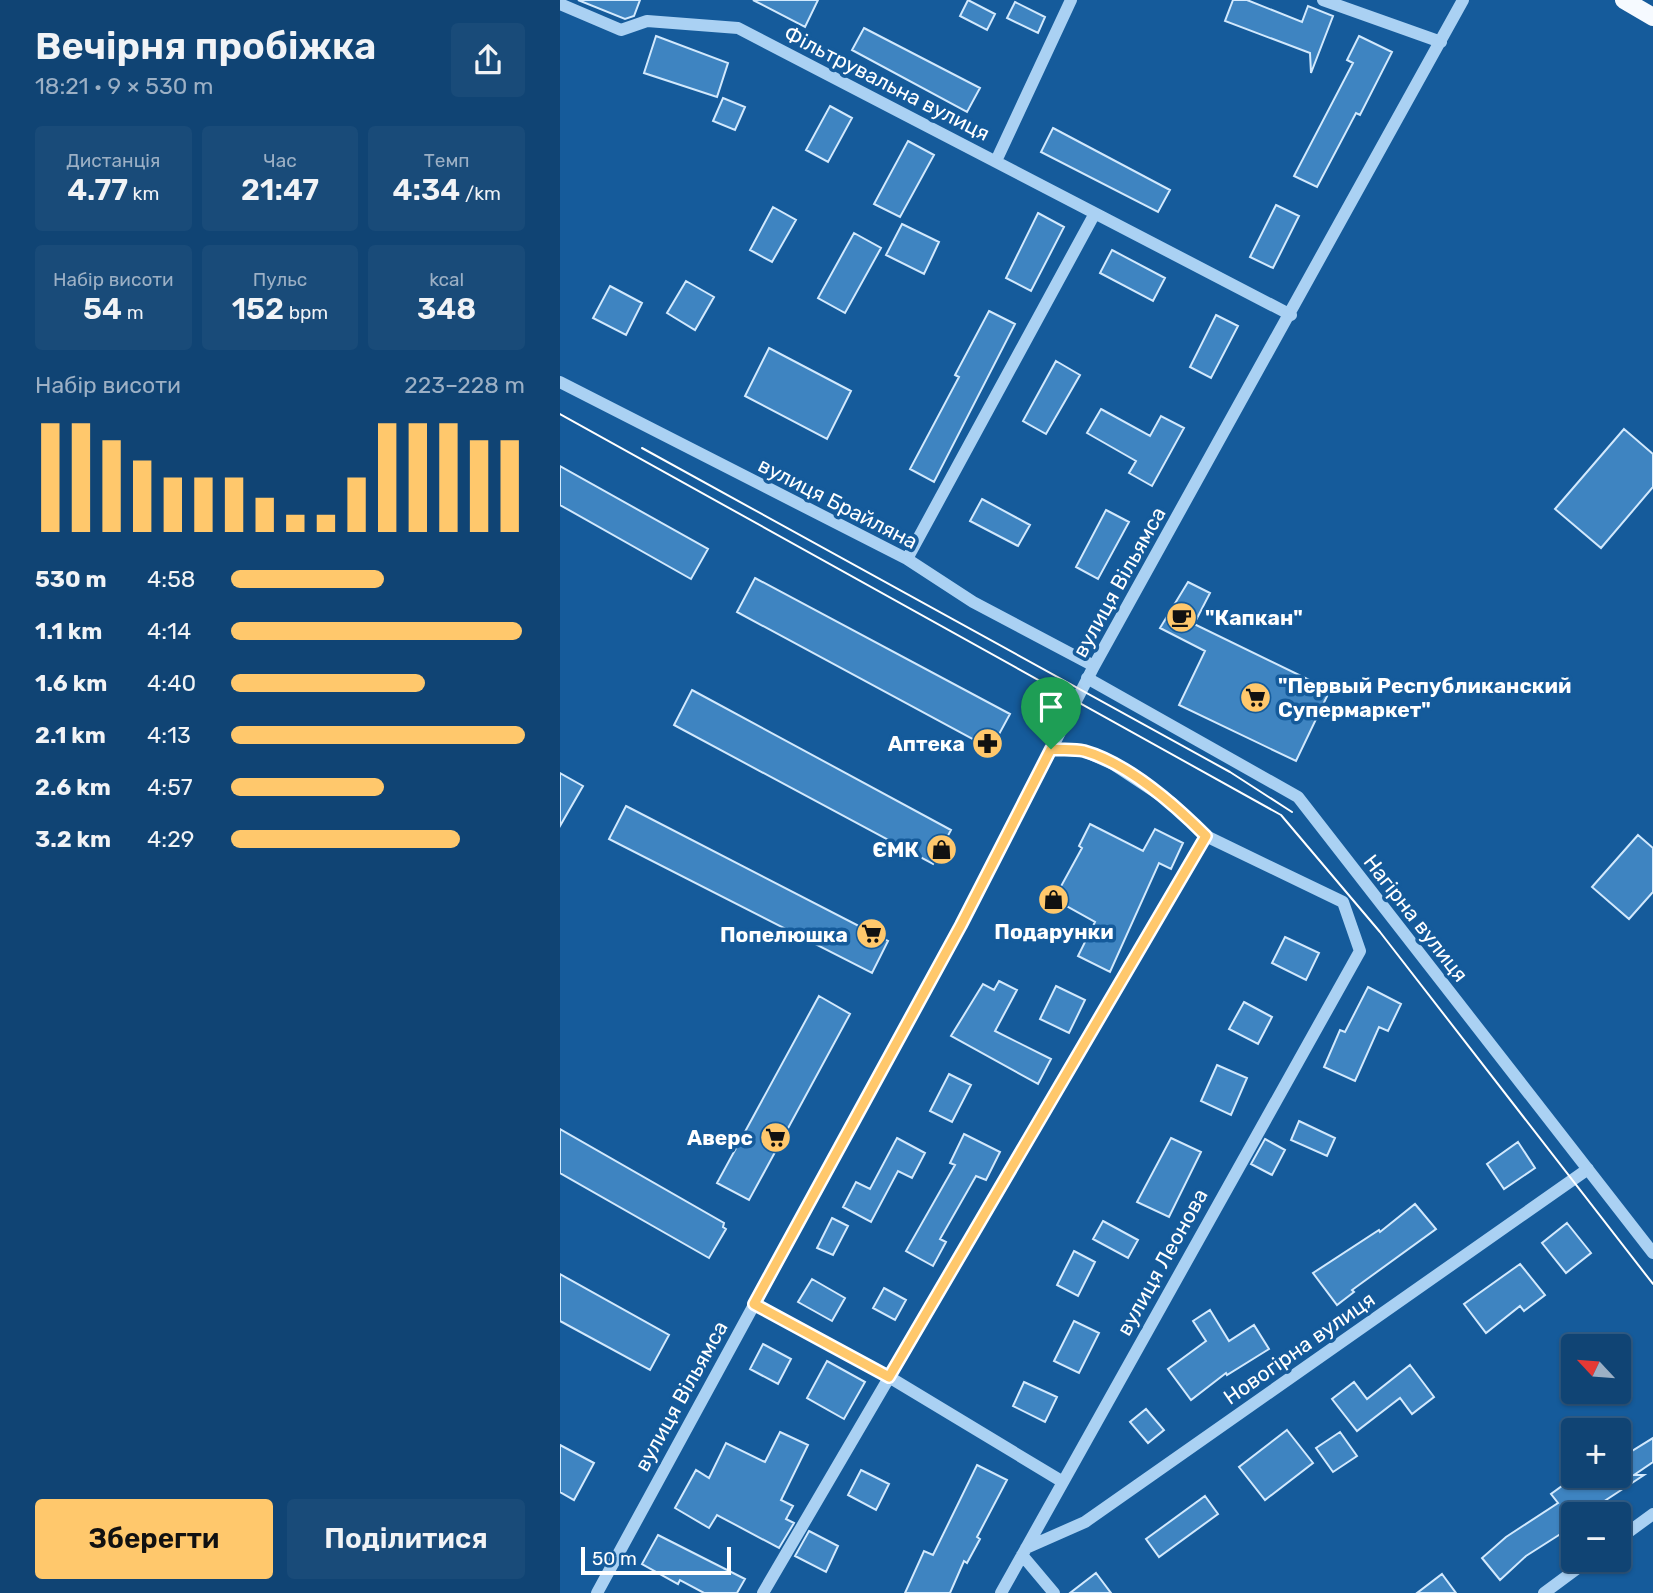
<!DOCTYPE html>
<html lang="uk">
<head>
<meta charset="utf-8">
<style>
	:root { --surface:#104474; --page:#194b79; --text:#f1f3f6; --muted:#9cb0c5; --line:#305c86; --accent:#ffc86c }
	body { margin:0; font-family:Rubik,sans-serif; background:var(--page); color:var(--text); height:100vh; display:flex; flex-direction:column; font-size:26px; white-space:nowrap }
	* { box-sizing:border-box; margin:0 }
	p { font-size:23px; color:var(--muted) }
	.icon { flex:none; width:38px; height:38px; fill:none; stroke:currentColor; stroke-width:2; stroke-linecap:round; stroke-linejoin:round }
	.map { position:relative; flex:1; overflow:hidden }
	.drawer { display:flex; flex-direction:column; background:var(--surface); width:560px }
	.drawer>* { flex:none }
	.needle { width:46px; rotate:296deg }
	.fabs { position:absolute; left:1001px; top:1334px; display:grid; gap:14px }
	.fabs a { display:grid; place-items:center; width:70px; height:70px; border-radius:7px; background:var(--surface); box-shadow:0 2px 5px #0004,0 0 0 2px var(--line); font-size:35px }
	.scale { position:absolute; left:21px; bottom:18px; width:150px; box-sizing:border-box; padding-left:7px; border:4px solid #fff; border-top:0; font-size:19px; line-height:24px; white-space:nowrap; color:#fff; -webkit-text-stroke:5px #155b9b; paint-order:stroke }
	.pin { position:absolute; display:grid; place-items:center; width:60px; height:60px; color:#fff; margin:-72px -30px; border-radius:50% 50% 50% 0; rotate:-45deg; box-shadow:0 0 7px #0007 }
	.pin .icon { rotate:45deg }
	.round { display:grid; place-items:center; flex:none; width:74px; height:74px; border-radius:7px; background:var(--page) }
	.overview { display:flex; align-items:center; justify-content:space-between; height:119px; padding:0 35px }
	h1 { font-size:38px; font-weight:600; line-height:52px }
	.stats { display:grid; grid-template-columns:repeat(3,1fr); gap:10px; height:119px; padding:7px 35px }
	.stats div { display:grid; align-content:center; border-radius:7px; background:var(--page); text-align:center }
	.stats b { font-size:30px; font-weight:600 }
	.stats small { font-size:19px; font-weight:400 }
	.stats p { font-size:19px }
	.chart { height:196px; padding:14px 35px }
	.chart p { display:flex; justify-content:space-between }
	.chart svg { width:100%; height:126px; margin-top:7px; stroke:var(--accent); stroke-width:6 }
	.cta { display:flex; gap:14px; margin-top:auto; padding:14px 35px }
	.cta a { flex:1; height:80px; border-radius:7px; background:var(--accent); color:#111; font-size:28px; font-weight:600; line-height:80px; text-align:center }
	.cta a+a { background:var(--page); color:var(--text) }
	ul { padding:0 35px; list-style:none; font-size:23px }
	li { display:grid; grid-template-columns:112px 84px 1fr; align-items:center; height:52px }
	li i { height:18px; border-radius:9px; background:var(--accent) }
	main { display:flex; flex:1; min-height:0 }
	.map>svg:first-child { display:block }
	.building { fill:#3e84c1; stroke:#d2e9fd; stroke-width:2 }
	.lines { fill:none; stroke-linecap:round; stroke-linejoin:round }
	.minor { stroke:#aad1f3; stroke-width:12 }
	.major { stroke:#f6faff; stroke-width:18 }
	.tram { stroke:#fff; stroke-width:2 }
	.route-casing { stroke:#fff; stroke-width:14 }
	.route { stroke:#ffc86c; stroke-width:9 }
	.labels { text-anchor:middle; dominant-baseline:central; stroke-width:7; stroke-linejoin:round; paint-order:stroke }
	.street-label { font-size:21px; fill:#fff; stroke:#155b9b }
	.poi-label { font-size:21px; font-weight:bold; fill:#fff; stroke:#155b9b; text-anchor:end }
</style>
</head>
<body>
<main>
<section class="drawer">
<div class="overview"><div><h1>Вечірня пробіжка</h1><p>18:21 · 9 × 530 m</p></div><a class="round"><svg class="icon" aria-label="share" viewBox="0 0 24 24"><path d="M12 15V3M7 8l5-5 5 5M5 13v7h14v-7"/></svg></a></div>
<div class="stats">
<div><p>Дистанція</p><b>4.77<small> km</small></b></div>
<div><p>Час</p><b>21:47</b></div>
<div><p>Темп</p><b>4:34<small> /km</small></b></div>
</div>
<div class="stats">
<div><p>Набір висоти</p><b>54<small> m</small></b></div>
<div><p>Пульс</p><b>152<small> bpm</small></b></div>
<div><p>kcal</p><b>348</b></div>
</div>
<div class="chart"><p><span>Набір висоти</span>223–228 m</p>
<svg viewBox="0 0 160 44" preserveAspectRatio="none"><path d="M5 44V6M15 44V6M25 44V12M35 44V19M45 44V25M55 44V25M65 44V25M75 44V32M85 44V38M95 44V38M105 44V25M115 44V6M125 44V6M135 44V6M145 44V12M155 44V12"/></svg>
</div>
<ul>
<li><b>530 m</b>4:58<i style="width:52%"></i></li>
<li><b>1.1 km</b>4:14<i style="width:99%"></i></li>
<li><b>1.6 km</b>4:40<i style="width:66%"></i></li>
<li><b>2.1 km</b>4:13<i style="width:100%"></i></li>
<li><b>2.6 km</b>4:57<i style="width:52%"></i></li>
<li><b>3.2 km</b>4:29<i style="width:78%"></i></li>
</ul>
<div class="cta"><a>Зберегти</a><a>Поділитися</a></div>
</section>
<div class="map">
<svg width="1093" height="1593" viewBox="0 0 1093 1593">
	<rect width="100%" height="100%" fill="#155b9b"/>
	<path class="building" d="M18,0H80L74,16L65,19Z
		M193,0H258L245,27Z
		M408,0L435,14L427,30L400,16Z
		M673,0H687L742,22L748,6L773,16L751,73L750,53L665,21Z
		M455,2L485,17L478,33L447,18Z
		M304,28L420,88L407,112L292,50Z
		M96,36L168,63L157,97L84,73Z
		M799,36L832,52L800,115L796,113L757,187L734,176L793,63L787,60Z
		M163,98L185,107L175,130L153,121Z
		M270,106L292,118L268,162L246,150Z
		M493,128L610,190L598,212L481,152Z
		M348,141L374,155L340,217L314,204Z
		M716,205L739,216L713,268L690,257Z
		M213,207L236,220L212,262L190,250Z
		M478,213L504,227L471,291L446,278Z
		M342,224L379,242L364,274L326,255Z
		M294,233L321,248L285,313L258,298Z
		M552,250L605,278L593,301L540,273Z
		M126,281L154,297L135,330L107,313Z
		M50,286L82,303L66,335L33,318Z
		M429,311L455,324L374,482L350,469L399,377L395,375Z
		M656,315L678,326L651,378L630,367Z
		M209,348L291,391L267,439L185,396Z
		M496,361L520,375L486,434L463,421Z
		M541,409L590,436L601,416L624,428L592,486L569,473L576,461L527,433Z
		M1064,429L1093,454V487L1041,548L995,509Z
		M0,466L148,549L131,579L0,505Z
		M422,499L470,525L458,546L410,521Z
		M546,510L569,522L538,579L516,567Z
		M195,578L450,714L431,749L177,612Z
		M628,582L650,593L634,624L770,690L736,761L619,705L645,651L600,628Z
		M132,690L391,830L373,864L114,725Z
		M0,773L23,786L0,826Z
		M66,806L328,941L312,973L49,839Z
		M530,824L583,851L595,829L623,843L611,869L599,863L550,972L518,956L535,922L494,899L522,848L519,846Z
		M1078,835L1093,848V892L1069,919L1032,887Z
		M725,937L759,953L746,980L712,963Z
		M439,981L457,990L435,1031L491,1059L478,1084L391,1036L423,984L434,990Z
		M496,986L525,1000L509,1033L480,1019Z
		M808,987L841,1004L828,1031L819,1027L795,1081L764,1067L780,1030L785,1032Z
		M259,996L290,1014L189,1200L157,1183Z
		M684,1002L712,1017L698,1044L669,1029Z
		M657,1065L687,1078L671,1115L641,1101Z
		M389,1074L411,1085L392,1122L370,1111Z
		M739,1121L775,1138L767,1156L731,1140Z
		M0,1129L164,1223L163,1227L166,1229L149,1258L0,1173Z
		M404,1134L440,1152L426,1180L416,1176L380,1239L386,1242L373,1266L346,1251L395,1165L390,1163Z
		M337,1138L365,1153L352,1178L338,1171L311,1222L283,1207L296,1182L310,1189Z
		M611,1138L641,1152L609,1217L577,1202Z
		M705,1139L725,1150L712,1175L691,1164Z
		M958,1142L975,1168L944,1189L927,1164Z
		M855,1204L876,1229L792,1290L794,1292L777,1305L753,1273L819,1230L820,1232Z
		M272,1218L288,1226L273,1255L257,1248Z
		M543,1221L578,1240L568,1258L533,1239Z
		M1007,1223L1031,1253L1006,1273L982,1243Z
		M514,1251L535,1262L518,1296L497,1285Z
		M960,1264L985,1295L964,1311L960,1306L926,1333L904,1304Z
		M0,1274L109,1335L90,1370L0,1321Z
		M252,1279L285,1298L272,1321L238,1302Z
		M324,1288L346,1300L335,1320L313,1308Z
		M650,1310L669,1341L694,1325L709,1349L667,1375L666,1373L631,1400L608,1369L646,1341L633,1321Z
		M514,1321L539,1333L519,1373L494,1361Z
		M203,1344L231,1359L218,1384L190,1369Z
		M267,1361L305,1382L284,1419L247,1398Z
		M850,1365L874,1397L852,1414L840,1398L797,1431L772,1399L794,1382L807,1399Z
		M464,1382L497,1397L485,1422L453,1406Z
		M586,1409L604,1430L588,1443L570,1422Z
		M727,1430L753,1463L705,1500L679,1467Z
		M220,1432L248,1445L221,1500L233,1506L226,1519L234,1523L219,1548L157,1515L149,1528L115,1508L136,1470L149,1478L166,1443L205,1462Z
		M780,1432L797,1456L773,1472L756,1448Z
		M1093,1438V1462L1074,1475H1084L1043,1502L1045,1505L1033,1514H1013V1526L966,1556L940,1580L922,1558L946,1537L998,1503L991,1494L1017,1475H1059V1459Z
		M0,1445L34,1463L14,1500L0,1492Z
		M417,1465L447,1480L417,1537L420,1539L407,1563L404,1561L390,1593H345L364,1551L373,1555Z
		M301,1470L329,1484L316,1510L288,1495Z
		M645,1496L658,1514L599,1557L586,1539Z
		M249,1531L278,1546L266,1572L235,1556Z
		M98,1535L185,1579L177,1593H144L120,1580L118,1584L82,1564Z
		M536,1573L551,1593H510Z
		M882,1574L896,1593H857Z"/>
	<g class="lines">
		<path class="minor" d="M763,0L881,42
			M0,4L61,30L87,21L178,28L731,315
			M436,161L511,0
			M0,382L347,559L413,602L534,666
			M347,559L534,215
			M527,678L738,797L1093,1253
			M194,1304L329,1377L503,1482
			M1059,1539L1093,1514
			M466,1548L525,1522L1028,1169
			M462,1555L494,1593
			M37,1593L401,925L534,666L903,0
			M203,1593L646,836
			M441,1593L800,951L783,902L646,836L612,803L553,764L524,751L491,749
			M984,1593L1030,1559"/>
		<path class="major" d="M1064,0L1093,17"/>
		<path class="tram" d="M0,414L721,815L820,932L1093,1284
			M82,448L670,772L732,812"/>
	</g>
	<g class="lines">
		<defs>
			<path id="route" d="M491,749C502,750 514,749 524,751C567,763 615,805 646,836L329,1377L194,1304L401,925Z"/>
		</defs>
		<use href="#route" class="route-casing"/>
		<use href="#route" class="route"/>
	</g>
	<defs>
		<symbol id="cafe-disc" viewBox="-11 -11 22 22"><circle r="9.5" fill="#ffc86c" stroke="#155b9b"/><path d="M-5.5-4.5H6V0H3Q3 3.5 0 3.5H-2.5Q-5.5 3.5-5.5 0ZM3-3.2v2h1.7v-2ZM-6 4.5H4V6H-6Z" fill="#111"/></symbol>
		<symbol id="supermarket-disc" viewBox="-11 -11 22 22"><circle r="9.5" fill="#ffc86c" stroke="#155b9b"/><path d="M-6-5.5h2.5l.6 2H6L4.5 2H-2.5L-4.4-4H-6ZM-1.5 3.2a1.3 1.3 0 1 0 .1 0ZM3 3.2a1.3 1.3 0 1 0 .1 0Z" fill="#111"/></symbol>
		<symbol id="pharmacy-disc" viewBox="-11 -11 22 22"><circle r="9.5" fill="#ffc86c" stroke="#155b9b"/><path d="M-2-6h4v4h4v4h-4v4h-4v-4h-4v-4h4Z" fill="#111"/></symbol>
		<symbol id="shop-disc" viewBox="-11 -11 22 22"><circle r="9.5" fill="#ffc86c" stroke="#155b9b"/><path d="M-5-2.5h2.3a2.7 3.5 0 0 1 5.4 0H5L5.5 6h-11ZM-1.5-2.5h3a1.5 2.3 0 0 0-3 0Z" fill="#111"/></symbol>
	</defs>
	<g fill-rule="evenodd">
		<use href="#cafe-disc" x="604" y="600" width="35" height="35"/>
		<use href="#supermarket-disc" x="678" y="680" width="35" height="35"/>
		<use href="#pharmacy-disc" x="410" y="726" width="35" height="35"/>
		<use href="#shop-disc" x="364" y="832" width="35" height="35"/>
		<use href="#shop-disc" x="476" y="882" width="35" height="35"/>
		<use href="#supermarket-disc" x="294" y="916" width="35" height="35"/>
		<use href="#supermarket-disc" x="198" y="1120" width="35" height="35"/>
	</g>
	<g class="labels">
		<g class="street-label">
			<text transform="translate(327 83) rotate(27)">Фільтрувальна вулиця</text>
			<text transform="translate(278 503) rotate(27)">вулиця Брайляна</text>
			<text transform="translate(559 582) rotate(-61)">вулиця Вільямса</text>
			<text transform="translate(856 918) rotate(52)">Нагірна вулиця</text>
			<text transform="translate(602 1262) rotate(-61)">вулиця Леонова</text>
			<text transform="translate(739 1348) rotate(-35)">Новогірна вулиця</text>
			<text transform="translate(121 1396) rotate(-61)">вулиця Вільямса</text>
		</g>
		<g class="poi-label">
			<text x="645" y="617" text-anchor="start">"Капкан"</text>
			<text x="718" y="685" text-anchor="start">"Первый Республиканский<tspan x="718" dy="24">Супермаркет"</tspan></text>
			<text x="405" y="743">Аптека</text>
			<text x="359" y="849">ЄМК</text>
			<text x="494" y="931" text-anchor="middle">Подарунки</text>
			<text x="288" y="934">Попелюшка</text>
			<text x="193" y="1137">Аверс</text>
		</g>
	</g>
</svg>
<div class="fabs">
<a><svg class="needle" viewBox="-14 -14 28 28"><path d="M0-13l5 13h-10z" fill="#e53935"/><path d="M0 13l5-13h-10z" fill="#9cb0c5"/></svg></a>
<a>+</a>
<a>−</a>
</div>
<div class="scale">50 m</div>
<div class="pin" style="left:491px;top:749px;background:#1e9e55"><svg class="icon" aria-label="arrive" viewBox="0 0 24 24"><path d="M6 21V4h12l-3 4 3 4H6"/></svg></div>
</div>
</main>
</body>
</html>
